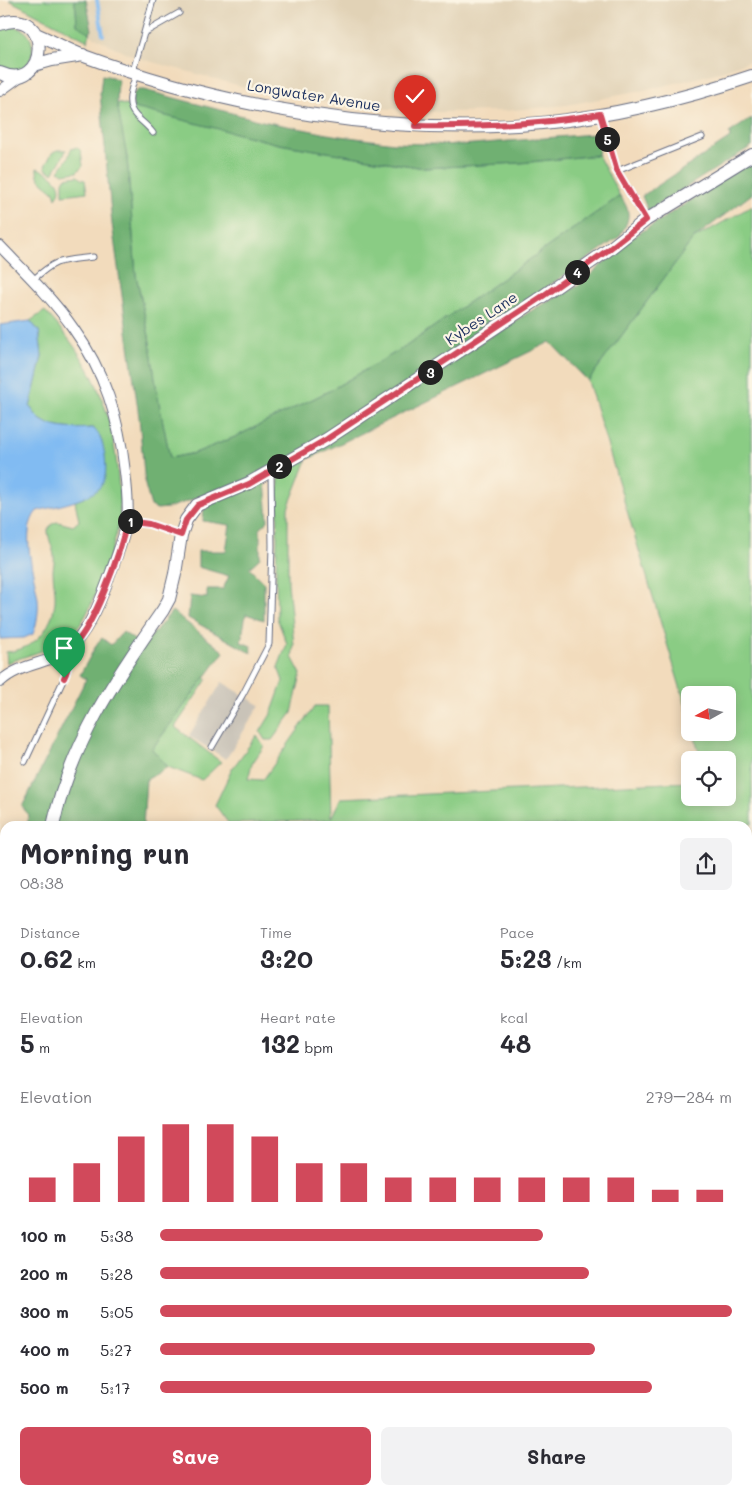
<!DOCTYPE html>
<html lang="en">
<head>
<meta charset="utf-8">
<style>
	:root { --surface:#fff; --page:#f2f2f3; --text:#2b2b33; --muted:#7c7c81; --accent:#d1495b }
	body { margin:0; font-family:Mali,sans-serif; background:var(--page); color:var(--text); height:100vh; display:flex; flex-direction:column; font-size:19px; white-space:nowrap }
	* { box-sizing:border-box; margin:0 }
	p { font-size:16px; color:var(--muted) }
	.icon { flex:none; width:28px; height:28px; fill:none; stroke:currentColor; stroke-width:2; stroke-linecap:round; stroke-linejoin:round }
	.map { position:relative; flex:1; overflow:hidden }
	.details { position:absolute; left:0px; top:821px; width:752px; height:674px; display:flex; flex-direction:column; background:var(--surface); border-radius:15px 15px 0 0; box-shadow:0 2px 12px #0003 }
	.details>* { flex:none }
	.needle { width:32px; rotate:262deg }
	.tools { position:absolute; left:681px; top:686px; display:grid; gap:10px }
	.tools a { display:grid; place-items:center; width:55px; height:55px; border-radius:8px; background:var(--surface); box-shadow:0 2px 12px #0003; font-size:25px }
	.pin { position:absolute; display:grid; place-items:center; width:42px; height:42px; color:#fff; margin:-51px -21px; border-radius:50% 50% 50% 0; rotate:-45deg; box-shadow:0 0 5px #0007 }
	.pin .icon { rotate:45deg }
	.km { position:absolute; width:25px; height:25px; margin:-12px; border-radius:50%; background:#222; color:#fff; font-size:14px; line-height:25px; text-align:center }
	.round { display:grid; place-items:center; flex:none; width:52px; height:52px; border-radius:8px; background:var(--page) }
	.headline { display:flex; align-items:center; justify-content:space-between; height:85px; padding:0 20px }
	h1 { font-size:28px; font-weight:800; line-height:38px }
	.stats { display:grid; grid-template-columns:repeat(3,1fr); gap:8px; height:85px; padding:5px 20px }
	.stats div { display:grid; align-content:center }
	.stats b { font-size:25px; font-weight:800 }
	.stats small { font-size:14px; font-weight:400 }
	.stats p { font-size:14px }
	.chart { height:140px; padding:10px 20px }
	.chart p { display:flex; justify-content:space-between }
	.chart svg { width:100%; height:90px; margin-top:5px; stroke:var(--accent); stroke-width:6 }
	.action { display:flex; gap:10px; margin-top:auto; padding:10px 20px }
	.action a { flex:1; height:58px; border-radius:8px; background:var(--accent); color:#fff; font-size:20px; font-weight:800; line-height:58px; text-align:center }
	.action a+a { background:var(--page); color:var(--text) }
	ul { padding:0 20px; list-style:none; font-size:16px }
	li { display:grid; grid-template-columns:80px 60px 1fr; align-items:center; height:38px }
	li i { height:12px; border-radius:6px; background:var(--accent) }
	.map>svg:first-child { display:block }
	.built { fill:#e1d2b6 }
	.industrial { fill:#c9c3b8 }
	.green { fill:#8acc84; stroke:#527e71 }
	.forest { fill:#6fb072; stroke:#457068 }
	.water { fill:#81bbf2; stroke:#4e75a8 }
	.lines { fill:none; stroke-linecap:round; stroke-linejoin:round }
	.stream { stroke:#81bbf2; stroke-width:4 }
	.service-casing { stroke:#666b7f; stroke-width:7 }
	.minor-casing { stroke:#666b7f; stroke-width:12 }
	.tertiary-casing { stroke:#666b7f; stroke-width:14 }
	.service { stroke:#fff; stroke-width:5 }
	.minor { stroke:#fff; stroke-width:10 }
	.tertiary { stroke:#fff; stroke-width:12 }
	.rail-casing { stroke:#1b2f5e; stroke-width:5.5 }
	.rail { stroke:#fcf5e5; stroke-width:4; stroke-dasharray:11; stroke-linecap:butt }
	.route-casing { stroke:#fff; stroke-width:10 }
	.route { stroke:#d1495b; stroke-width:6 }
	.labels { text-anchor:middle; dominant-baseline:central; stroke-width:4.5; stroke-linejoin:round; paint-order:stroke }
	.street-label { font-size:15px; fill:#1b2f5e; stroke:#fcf5e5 }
</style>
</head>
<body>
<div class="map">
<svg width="752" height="1494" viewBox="0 0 752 1494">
	<rect width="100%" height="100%" fill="#fcf5e5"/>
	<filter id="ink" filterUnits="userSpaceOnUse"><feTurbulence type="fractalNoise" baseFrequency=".02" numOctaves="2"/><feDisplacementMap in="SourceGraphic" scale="10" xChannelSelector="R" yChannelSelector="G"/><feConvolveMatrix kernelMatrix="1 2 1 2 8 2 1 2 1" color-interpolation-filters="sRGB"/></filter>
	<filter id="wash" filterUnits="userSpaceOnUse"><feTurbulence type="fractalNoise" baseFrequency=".0096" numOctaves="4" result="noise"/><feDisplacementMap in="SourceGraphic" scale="20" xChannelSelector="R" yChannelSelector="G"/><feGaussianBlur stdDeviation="1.12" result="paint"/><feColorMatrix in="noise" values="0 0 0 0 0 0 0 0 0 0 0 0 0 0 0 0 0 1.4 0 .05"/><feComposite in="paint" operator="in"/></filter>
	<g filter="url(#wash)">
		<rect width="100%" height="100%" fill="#f2dbbc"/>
		<path class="built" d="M22,0H752V60L716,73L647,90L567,105L504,111L439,112L360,107L263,92L145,60L124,52Z"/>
		<path class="industrial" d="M222,682L260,705L226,759L189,736Z"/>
		<path class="green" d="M9,0H74L76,9L77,25L90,33L88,41Z
			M8,26C13,27 19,27 23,30C38,39 35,68 16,70C11,71 5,69 0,68V28Z
			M117,103L279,144L424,168L520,163L598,155L620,196L405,347L329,391L235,437L195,453L170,458L157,394L149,336L136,275L127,157L118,118Z
			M77,147L81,151L83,166L77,172L64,174L59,171L68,158L71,149Z
			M57,150H66C65,153 55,171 53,173L47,170L45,166L52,153Z
			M37,168C49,173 68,183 56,198L54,192C46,184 36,181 37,168Z
			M78,176L81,179L85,180L87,192L63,195V182L65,178Z
			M752,206V824L682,826H338L330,820L229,824L215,805L232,769L257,735L264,746L252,764L248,779L263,780L315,706H328L331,818L341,798L690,782V798H728V760H701L694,733L728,732V695H690V720L588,381L693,239Z
			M45,311C93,363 112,406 118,477C119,493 122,510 118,526C115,544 108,560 102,577C94,596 88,618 73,633C55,650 29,654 7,663L6,652C34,650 52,629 55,602C56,591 53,581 53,571C53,566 55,561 54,556C53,547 48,539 48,530L53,523L58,522L73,526L79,521L75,501L86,497L94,428C77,429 56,430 41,420C37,417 33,411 30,407L42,356L39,331L30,321Z
			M307,460L288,508V583L294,645L292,657L301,674L292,713L272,740H265L260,732L271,714L283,681L278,667L287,644L277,618L276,573L279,474Z
			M205,677L207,679L175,727L221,762L202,780L168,767L152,749Z"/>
		<path class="forest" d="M74,0H86L92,30L90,33L77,25L76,9Z
			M102,75L112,77L118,80L117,103L127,157L136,275L149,336L157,392L170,458L195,453L235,437L329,391L405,347L620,196C632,212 630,220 619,237L361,417L536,308L578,286L629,240L752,161V194L693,239L588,381L550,342L265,480L268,521L260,528V558L249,568L264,583V620L246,614L241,642L251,646V653L188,618L190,596L207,598V589H223L229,576L198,567V551H226L230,525L203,521L204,506L246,481L168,508L157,509L151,506L145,485L139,417L112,224L100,93Z
			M138,90H144L262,121L333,135L394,143L461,145L593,134C597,141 600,147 598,155L520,163L424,168L279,144L134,108L132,102V95Z
			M752,118V146L648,211L642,196L730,138L729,133Z
			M172,611L224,652L152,749L168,767L146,780L143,826H27L29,815L22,807L86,679L80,675L98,642L102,638L111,645L123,632L143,646Z"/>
		<path class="water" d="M30,321L39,331L42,356L30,407C33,411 37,417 41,420C56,430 76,429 93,428C102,436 103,445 105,456C106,465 107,478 101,486C89,501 55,506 37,511C19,532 35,575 38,599C39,611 37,624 33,634L24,638L0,639V325Z
			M748,937L752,938V1047L748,1046Z
			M748,1073H752V1317V1279L748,1236Z
			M3,1465H5V1490H32L36,1494H0V1466Z
			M193,1490H365V1494H200Z"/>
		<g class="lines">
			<path class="stream" d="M97,0L103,35"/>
		</g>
	</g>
	<g filter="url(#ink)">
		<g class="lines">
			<defs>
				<path id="service" d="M144,33L153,0
					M133,71L144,33L179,13
					M136,74C132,88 124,104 136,116C142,122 148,126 153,133
					M600,115L617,171L645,219
					M617,171L702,137
					M33,280C57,258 61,261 93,257
					M127,521L149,524L181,535
					M212,747L243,694L269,644L272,546L271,472
					M25,762L67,672L69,662L68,650
					M513,1494L514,1490"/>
				<path id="minor" d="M0,91L22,75
					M0,246C25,272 52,298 73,328C105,372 119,419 125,472C127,488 129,505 127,521C124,539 117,555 111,572C102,597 92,625 73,645C57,664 22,661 0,682
					M748,1433L752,1432
					M542,1494L552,1490"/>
				<path id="tertiary" d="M0,24C54,4 49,95 0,73
					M36,34C52,41 68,50 84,56C225,108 392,137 542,123C613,116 684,99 752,76
					M34,65L52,60L83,55
					M53,826C70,745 116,677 163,610L169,599L175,574L181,535L186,520L197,505L249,483L327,439L543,296L608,250L646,220L752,155
					M0,1018L5,1004
					M0,1414L5,1421
					M72,1490L77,1494"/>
			</defs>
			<use href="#service" class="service-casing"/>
			<use href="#minor" class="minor-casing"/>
			<use href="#tertiary" class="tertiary-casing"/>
			<use href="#service" class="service"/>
			<use href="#minor" class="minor"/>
			<use href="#tertiary" class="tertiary"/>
			<defs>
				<path id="rail" d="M748,846H752
					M0,866L5,865"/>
			</defs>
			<use href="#rail" class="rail-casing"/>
			<use href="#rail" class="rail"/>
		</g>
	</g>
	<g class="lines" filter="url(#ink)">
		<defs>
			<path id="route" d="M64,678C69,669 69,660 68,650C93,634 121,550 127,521L149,524L181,535L186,520L198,505L249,484L327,439L543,296L608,250L646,220L617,171L600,114C538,125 477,127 415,126"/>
		</defs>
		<use href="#route" class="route-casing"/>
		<use href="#route" class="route"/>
	</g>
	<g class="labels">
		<g class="street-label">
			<text transform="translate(314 95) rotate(9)">Longwater Avenue</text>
			<text transform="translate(481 318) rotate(-34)">Kybes Lane</text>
		</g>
	</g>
</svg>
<div class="tools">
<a><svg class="needle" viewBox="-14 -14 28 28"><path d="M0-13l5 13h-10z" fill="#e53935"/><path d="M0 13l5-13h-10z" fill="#7c7c81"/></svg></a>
<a><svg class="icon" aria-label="locate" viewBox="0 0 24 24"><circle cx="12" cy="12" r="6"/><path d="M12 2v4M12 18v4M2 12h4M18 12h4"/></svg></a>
</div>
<div class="pin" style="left:64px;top:678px;background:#1e9e55"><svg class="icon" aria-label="arrive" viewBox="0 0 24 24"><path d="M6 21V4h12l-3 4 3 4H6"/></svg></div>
<div class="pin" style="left:415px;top:126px;background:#d93025"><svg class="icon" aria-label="check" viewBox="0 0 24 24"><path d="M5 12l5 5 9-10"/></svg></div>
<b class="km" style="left:130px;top:521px">1</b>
<b class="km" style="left:279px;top:466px">2</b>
<b class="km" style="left:430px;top:372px">3</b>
<b class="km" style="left:577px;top:272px">4</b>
<b class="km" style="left:607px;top:139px">5</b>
<section class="details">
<div class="headline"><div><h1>Morning run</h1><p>08:38</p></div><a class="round"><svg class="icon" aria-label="share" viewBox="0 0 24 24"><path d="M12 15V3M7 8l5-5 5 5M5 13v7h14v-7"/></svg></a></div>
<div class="stats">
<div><p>Distance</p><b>0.62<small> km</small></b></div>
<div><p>Time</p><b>3:20</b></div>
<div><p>Pace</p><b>5:23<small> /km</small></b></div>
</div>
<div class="stats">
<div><p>Elevation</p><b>5<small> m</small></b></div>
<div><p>Heart rate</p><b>132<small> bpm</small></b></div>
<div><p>kcal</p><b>48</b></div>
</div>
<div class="chart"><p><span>Elevation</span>279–284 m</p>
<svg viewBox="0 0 160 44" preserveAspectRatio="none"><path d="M5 44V32M15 44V25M25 44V12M35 44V6M45 44V6M55 44V12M65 44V25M75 44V25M85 44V32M95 44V32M105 44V32M115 44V32M125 44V32M135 44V32M145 44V38M155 44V38"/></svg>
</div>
<ul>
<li><b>100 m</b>5:38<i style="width:67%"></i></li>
<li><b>200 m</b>5:28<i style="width:75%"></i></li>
<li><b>300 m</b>5:05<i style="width:100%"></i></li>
<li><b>400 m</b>5:27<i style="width:76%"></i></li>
<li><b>500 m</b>5:17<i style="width:86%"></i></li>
</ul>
<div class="action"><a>Save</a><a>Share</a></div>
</section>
</div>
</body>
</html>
